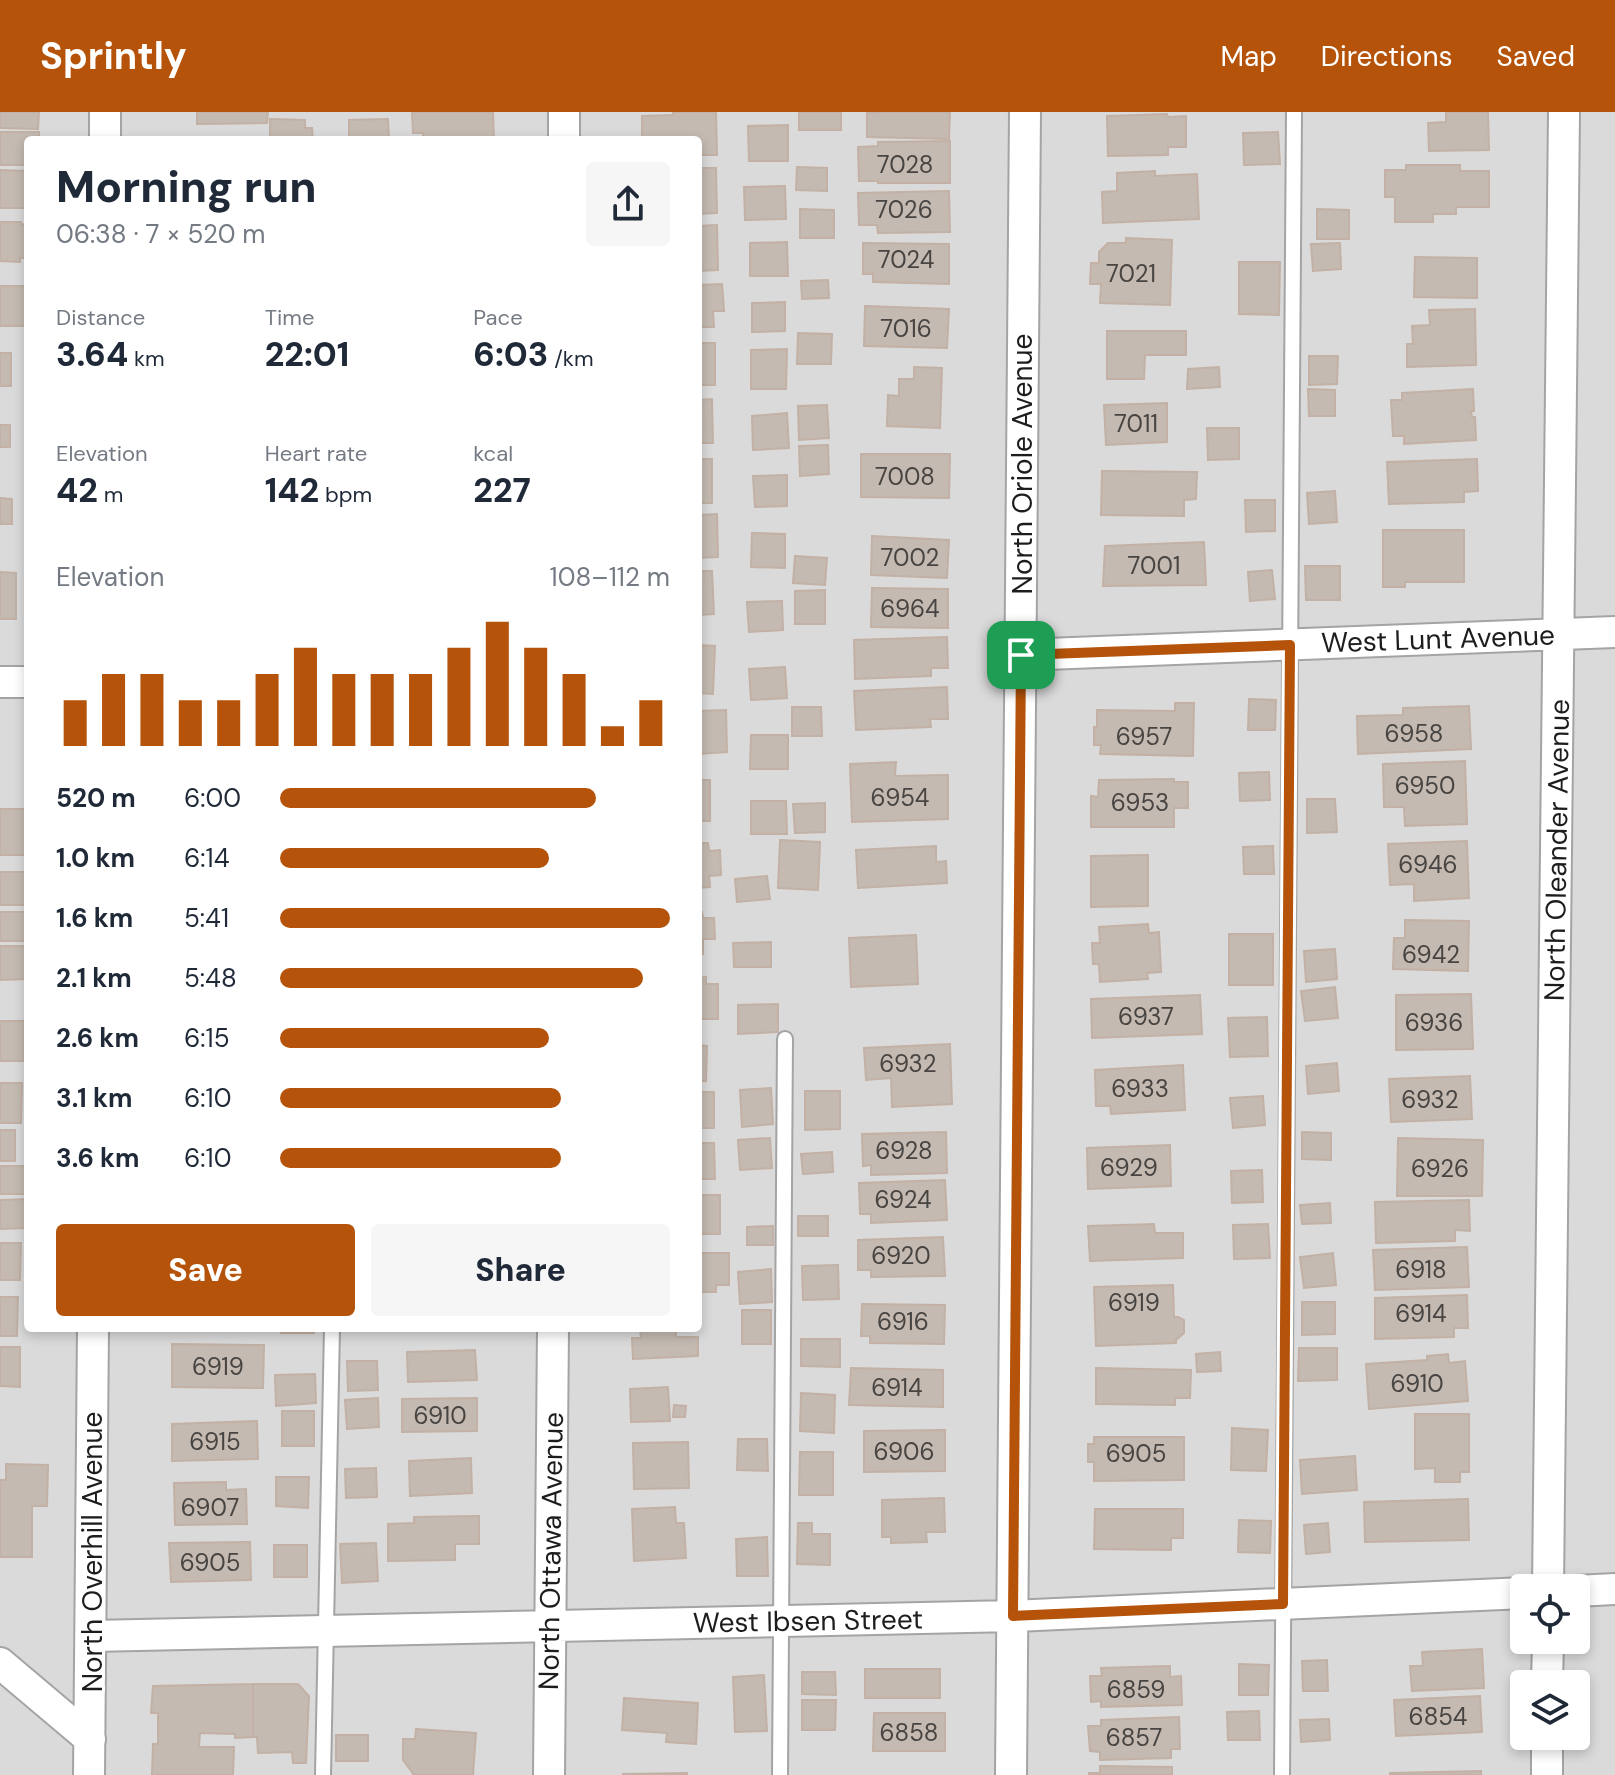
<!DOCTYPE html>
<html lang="en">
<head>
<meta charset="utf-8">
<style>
	:root { --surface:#fff; --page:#f6f6f7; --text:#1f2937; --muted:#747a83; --accent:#b45309 }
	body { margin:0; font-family:"DM Sans",sans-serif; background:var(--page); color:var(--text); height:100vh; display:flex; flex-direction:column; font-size:30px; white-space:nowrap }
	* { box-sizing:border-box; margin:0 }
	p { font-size:26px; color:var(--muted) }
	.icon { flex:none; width:44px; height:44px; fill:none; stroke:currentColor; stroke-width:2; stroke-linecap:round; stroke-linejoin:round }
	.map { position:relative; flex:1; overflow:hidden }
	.side { position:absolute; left:24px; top:24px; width:678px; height:1196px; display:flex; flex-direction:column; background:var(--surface); border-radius:8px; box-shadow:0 4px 12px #0003 }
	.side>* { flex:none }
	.buttons { position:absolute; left:1510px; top:1462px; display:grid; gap:16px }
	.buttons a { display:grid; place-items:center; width:80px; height:80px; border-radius:8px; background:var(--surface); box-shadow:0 4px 12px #0003; font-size:40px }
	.pin { position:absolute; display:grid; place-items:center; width:68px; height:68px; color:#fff; margin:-34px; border-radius:16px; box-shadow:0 4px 12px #0006 }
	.round { display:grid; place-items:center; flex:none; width:84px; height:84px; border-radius:8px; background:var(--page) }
	.head { display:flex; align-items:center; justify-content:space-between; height:136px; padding:0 32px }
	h1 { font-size:44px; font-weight:800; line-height:60px }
	.figures { display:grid; grid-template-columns:repeat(3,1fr); gap:12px; height:136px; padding:8px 32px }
	.figures div { display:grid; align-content:center }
	.figures b { font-size:34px; font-weight:800 }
	.figures small { font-size:22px; font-weight:400 }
	.figures p { font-size:22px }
	.chart { height:224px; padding:16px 32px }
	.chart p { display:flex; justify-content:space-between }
	.chart svg { width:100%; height:144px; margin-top:8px; stroke:var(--accent); stroke-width:6 }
	.action { display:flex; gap:16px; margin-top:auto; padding:16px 32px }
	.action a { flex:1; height:92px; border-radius:8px; background:var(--accent); color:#fff; font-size:32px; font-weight:800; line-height:92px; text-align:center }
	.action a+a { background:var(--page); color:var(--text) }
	ul { padding:0 32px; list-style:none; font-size:26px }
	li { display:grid; grid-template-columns:128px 96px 1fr; align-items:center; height:60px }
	li i { height:20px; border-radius:10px; background:var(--accent) }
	header { display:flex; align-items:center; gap:48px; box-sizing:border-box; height:112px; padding:0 40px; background:var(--accent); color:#fff }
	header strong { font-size:38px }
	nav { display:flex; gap:44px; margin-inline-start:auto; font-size:28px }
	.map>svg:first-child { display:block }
	.residential { fill:#dbdada; fill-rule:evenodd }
	.building { fill:#c4bab2; stroke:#c2b1a4; stroke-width:2 }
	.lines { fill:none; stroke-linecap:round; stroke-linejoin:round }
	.service-casing { stroke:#a4a4a4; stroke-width:18 }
	.minor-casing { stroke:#a4a4a4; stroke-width:34 }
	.service { stroke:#fff; stroke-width:14 }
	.minor { stroke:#fff; stroke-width:30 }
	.route-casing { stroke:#fff; stroke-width:16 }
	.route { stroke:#b45309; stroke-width:10 }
	.labels { text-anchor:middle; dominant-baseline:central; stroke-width:6; stroke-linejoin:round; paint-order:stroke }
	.number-label { font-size:24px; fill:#474442 }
	.street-label { font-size:28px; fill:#1d1d1d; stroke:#fff }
</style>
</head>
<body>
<header>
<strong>Sprintly</strong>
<nav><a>Map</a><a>Directions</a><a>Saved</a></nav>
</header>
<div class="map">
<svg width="1615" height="1663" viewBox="0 0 1615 1663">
	<rect width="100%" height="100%" fill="#efebe3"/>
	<path class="residential" d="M0,0H1615V1663H0ZM28,28H698V1216H28ZM1524,1476H1576V1528H1524ZM1524,1572H1576V1624H1524Z"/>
	<path class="building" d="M0,0H39L38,17L0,16Z
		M197,0H268L267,11L197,12Z
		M412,0H493L494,28H423V21H413Z
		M673,0H716L717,43H698V28H642V4L673,3Z
		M799,0H841V18H799Z
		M876,0H950L949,27L867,25V1Z
		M1446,0H1488L1489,38L1429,39L1428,11L1446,10Z
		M1167,2L1168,5L1186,4V35H1168V43L1108,44L1107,4Z
		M270,7L305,8V16H312L313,28H270Z
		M388,7L389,28H349V8Z
		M788,13V49H749L748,14Z
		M0,20H39V28H28V53H0Z
		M1278,20L1280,52L1244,53L1243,21Z
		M950,29V71H878V69H859L858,35L878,34V30Z
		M1406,53H1460V59H1489V95H1456V102H1433V110H1395V85H1385V58H1406Z
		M797,55L827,56V79L796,78Z
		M698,56H716L717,101L698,102Z
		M0,58L28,59V96H0Z
		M1155,59V64L1197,62L1199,107L1103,111L1102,80L1117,79V61Z
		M785,74L786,107L745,108L744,75Z
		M949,79L950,120L878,121L877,113H859L858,81Z
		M800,97L834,98V126H800Z
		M1317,97L1349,98V127H1317Z
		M0,110H21V112L28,113V146H20V150L0,149Z
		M717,113L718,158L698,159V114Z
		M1126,126L1172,128L1170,193L1100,191L1101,172H1090L1091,151H1099V140L1108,131H1126Z
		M787,130L788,164H750V131Z
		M863,131L949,132V172L873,170V162H863Z
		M1340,131L1341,157L1313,159L1311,132Z
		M1415,145L1477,146V186L1414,185Z
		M1239,150H1280L1279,203L1239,202Z
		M828,168L829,186L802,187L801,169Z
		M722,172L724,199H713L714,215H698V173Z
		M0,174H28V214H0Z
		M785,190V219L752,220V191Z
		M865,194L949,197L947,236L864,234Z
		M1475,197L1476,253L1407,255V232H1413L1412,214L1430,213L1429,198Z
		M1107,219H1186V243H1145L1144,267H1107Z
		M798,221L832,222L831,252H797Z
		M698,231H715V273H698Z
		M787,237L786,277H751V238Z
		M0,241H11V274H0Z
		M1309,244H1338L1337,272L1309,273Z
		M914,255L942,256L940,316L887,314L888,283L899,284V267H914Z
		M1219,255L1220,275L1187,277L1188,257Z
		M1308,277L1335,278V304H1309Z
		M1473,277L1474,299H1471L1472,305H1475L1476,328L1404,332V324H1393L1391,288H1402V281Z
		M712,287L713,331H698V288Z
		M1167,291V330L1106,333L1104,293Z
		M827,293L829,326L799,328L798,294Z
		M787,301L789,336L753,338L752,304Z
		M0,313H10V335H0Z
		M1207,316H1239V347L1208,348Z
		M828,333L829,362L800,364L799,334Z
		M861,342H950L949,386L861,385Z
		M698,347H712V391H698Z
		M1477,347L1478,379L1464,380V390L1389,392L1387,350Z
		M1102,359L1197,360L1196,387L1184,388V404L1101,403Z
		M787,363V394L755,395L753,364Z
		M1335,379L1337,410L1309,412L1307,381Z
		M0,386L12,387V412H0Z
		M1245,388H1275V419L1246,420Z
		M717,402L718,445L698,446V403Z
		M1383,418H1464V470H1405V475H1383Z
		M752,421L785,422V456L751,455Z
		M872,424L949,428L947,466L871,463Z
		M1204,430L1206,473L1103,474L1105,434Z
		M795,444L827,446L825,473L793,471Z
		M1305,454H1340V488H1306Z
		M1272,458L1275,487L1250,489L1248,460Z
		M698,459H712L714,502L698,503Z
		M0,460L16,461V507H0Z
		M872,476L948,477V516L871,515Z
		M825,478V512H795V479Z
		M782,489L783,518L749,520L747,490Z
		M947,525L948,556H931V564L855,567L854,528Z
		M698,533L715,534L713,582L698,581Z
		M785,555L787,586L751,588L749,557Z
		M947,575L948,607H930L931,615L856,618L854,579Z
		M1249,587L1276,588L1275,618H1248Z
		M1175,591H1194L1193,644L1100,642L1101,633H1094V615H1097V598L1175,599Z
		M1469,594L1471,637L1358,642L1357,604L1403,603V596Z
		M792,595H821L822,624H792Z
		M726,598L727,640L698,642V599Z
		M751,623H788V657H750Z
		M1465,649L1467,712L1405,714L1404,695H1384L1383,652Z
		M896,650L895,664L948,663V707L852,710L850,652Z
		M1269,660L1270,688L1240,689L1239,661Z
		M1174,667V670H1188V696H1174V715H1091V684L1098,685L1099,668Z
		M698,668H710V709H698Z
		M1307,687H1335L1337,720L1307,721Z
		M751,689H786L787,722H751Z
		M825,691V720L795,721L793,692Z
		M0,697H28V743H0Z
		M780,728L820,730L818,778L778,776Z
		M1467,729L1469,786L1414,789V772L1390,773L1388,732Z
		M698,731H708L709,739L720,738L721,763L709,764L710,775L698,776Z
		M936,734V750L946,749L947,771L858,776L856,738Z
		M1273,734L1274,762H1244L1243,735Z
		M1148,743V794L1091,795V744Z
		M0,760H28V793H0Z
		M767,764L770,787L737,790L735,767Z
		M0,800H25L26,829H0Z
		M698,800H702L703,806H714L715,827H703V842H698Z
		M1405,808L1469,809L1468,859L1393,857L1394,826H1405Z
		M1148,812L1149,821L1159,820L1161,860L1147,861L1148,867L1100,870L1099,852H1093L1092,831H1100L1099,815Z
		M1229,822H1273V873H1229Z
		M916,823L918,872L851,875L849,826Z
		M771,830V855H734L733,831Z
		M0,834H28V867L0,868Z
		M1335,837L1337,867L1306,870L1304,839Z
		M706,865V872H718V907H698V866Z
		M1335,875L1338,906L1305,909L1301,879Z
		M1471,882L1473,937L1396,938V883Z
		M1200,883L1202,922L1092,926L1091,887Z
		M778,892V920L738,922V893Z
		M1267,905L1268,944L1230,945L1228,906Z
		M0,909H24V949H0Z
		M950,932L952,992L892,995L891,966L866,968L864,936Z
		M698,933L707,934L706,969H698Z
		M1337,951L1339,979L1308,982L1306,954Z
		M1183,953L1185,998L1111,1002L1110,994H1096L1095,958Z
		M1470,964L1472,1007L1391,1010L1389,967Z
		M0,971H22L21,1011H0Z
		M771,976L773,1012L742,1015L740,978Z
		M805,979H840V1017L805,1018Z
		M698,980H714V1016H698Z
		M1263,984L1265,1013L1233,1016L1230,986Z
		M0,1018H15V1049H0Z
		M946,1020L947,1061L871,1063V1053L863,1054L862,1022Z
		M1302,1020L1331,1021V1048L1302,1047Z
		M770,1026L772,1056L740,1058L738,1028Z
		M1398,1026L1483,1028L1482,1084H1397Z
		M698,1031H714L715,1067H698Z
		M1170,1033L1171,1074L1088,1077L1087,1036Z
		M832,1040L833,1060L803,1062L801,1042Z
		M0,1054H26L25,1082H0Z
		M1262,1058L1263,1090L1232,1091L1231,1059Z
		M945,1068L947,1108L871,1111V1102H860L859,1071Z
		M698,1083H720V1122H698Z
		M28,1087V1116L0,1117V1088Z
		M1469,1088L1470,1119L1455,1118V1129L1376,1131L1375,1090Z
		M1330,1091L1331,1111L1302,1112L1300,1093Z
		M798,1104H828V1124H798Z
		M1154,1112L1155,1121H1183V1146L1090,1149L1088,1114Z
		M1268,1112L1270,1146L1234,1147L1233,1113Z
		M773,1114V1133H747V1115Z
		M943,1125L945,1164L871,1165V1158H858V1128Z
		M0,1131H21L20,1168H0Z
		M1467,1135L1469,1175L1375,1178L1373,1138Z
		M698,1141H729V1173H716V1180H698Z
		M1333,1141L1336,1173L1304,1176L1300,1145Z
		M838,1153L839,1187L803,1188L802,1154Z
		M771,1157L772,1190L740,1192L738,1160Z
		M1173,1173L1174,1205H1178L1184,1208V1221L1176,1228V1231L1096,1234L1094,1175Z
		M1467,1183L1468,1216H1454V1225L1375,1227V1186Z
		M0,1185H18L17,1224H0Z
		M1302,1190H1335V1222L1302,1223Z
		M862,1192L945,1193L944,1232L870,1231V1224H861Z
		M742,1198H771V1232H742Z
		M281,1216H314V1221H281Z
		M404,1216H477V1217L404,1219Z
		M640,1216H676V1225H698V1244L633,1247L632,1226H641Z
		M801,1227H840V1255L801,1254Z
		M172,1232L264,1233L263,1276L172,1275Z
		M0,1235H20V1275L0,1274Z
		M1299,1236H1337V1268L1298,1269Z
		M475,1238L477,1268L408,1270L407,1240Z
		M1220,1240L1221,1259L1197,1260L1196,1242Z
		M1448,1242L1449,1251L1465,1249L1468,1289L1369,1297L1366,1252L1427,1248V1244Z
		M347,1249H377L378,1278L348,1279Z
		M851,1256L943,1258V1295L849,1293Z
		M1096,1256L1191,1258L1190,1286H1175V1293L1096,1292Z
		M315,1262L316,1291L276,1294L275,1263Z
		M668,1275L670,1309L631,1310L630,1277Z
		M801,1281L835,1283L834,1321L800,1319Z
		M378,1286L379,1315L347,1317L345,1288Z
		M477,1286V1319L402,1320V1287Z
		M674,1293L686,1294L685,1305H673Z
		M282,1299H314V1334H282Z
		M1415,1302H1469V1360H1460V1370H1435V1356L1415,1357Z
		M257,1309L258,1347L172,1349V1312Z
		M1232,1316L1268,1318L1266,1359L1231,1358Z
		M945,1318V1359L864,1360V1319Z
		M1094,1325H1184V1368L1094,1369V1350H1088V1332H1094Z
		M738,1327H767L768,1359L737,1358Z
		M688,1330L689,1376L634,1377L633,1331Z
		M800,1340H833V1383H799Z
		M1355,1344L1357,1378L1302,1382L1300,1348Z
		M471,1346L472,1381L410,1384L409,1349Z
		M6,1352L48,1353L47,1394H32V1445H0V1368H6Z
		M376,1356L377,1385L346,1386L345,1357Z
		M276,1365H309L308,1396L276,1394Z
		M226,1370V1378L246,1377L247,1412L175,1413L174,1371Z
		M944,1386L945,1420H926L927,1430L891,1431V1425H882V1388Z
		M1468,1387L1469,1428L1365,1430L1364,1390Z
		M675,1395L676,1411H684L686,1446L634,1449L632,1397Z
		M1095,1397H1183V1426H1171V1438L1094,1437Z
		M479,1404V1432H455V1448L388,1449V1412L414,1411V1405Z
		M1239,1408L1271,1409L1270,1441L1238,1440Z
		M798,1411H812V1422H830V1453L797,1452Z
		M1328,1411L1330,1440L1306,1442L1304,1413Z
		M767,1425L768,1464H737L736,1427Z
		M250,1430L251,1468L171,1470L169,1431Z
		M376,1431L378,1469L342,1471L340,1432Z
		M274,1433H307V1465H274Z
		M1482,1537L1484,1576L1412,1579L1410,1554H1423L1422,1540Z
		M1327,1548L1328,1579H1303L1302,1549Z
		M1239,1552L1269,1553L1268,1583H1239Z
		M1170,1554V1565L1181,1564L1182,1593L1101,1595V1589L1091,1590L1090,1564H1102L1101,1556Z
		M865,1557H940V1586H865Z
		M802,1560H835L836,1583L802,1582Z
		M764,1563L767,1619L735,1620L733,1565Z
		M253,1572V1625L235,1626V1622L200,1621L199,1635H234L233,1663H152L153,1632H158V1601H151L153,1574Z
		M253,1572H298L309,1584L306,1651H293L292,1640L258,1641L257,1625H253Z
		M1480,1584L1482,1620L1396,1624L1394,1588Z
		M624,1586L698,1591L696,1632L666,1630L667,1621L622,1618Z
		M802,1588H836L835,1618H802Z
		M1259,1599L1260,1628H1228L1227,1600Z
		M874,1601H945V1639H873Z
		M1179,1605L1180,1637H1171V1646L1100,1648V1640L1090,1639L1088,1614H1101V1608Z
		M1329,1607L1330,1628L1301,1630L1300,1608Z
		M416,1617L476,1621L473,1663H414L403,1648V1627H415Z
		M336,1623H368V1649H336Z
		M1100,1654L1172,1655V1663H1089V1661H1100Z
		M1481,1659V1663H1390V1661Z
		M687,1661V1663H623V1662Z"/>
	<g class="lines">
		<defs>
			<path id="service" d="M323,1663L332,1216
				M780,1663L785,927
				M1282,1663L1294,0"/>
			<path id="minor" d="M105,28V0
				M564,28V0
				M1021,543L1615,520
				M0,570H28
				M1548,1476L1564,0
				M1576,1479L1615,1477
				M91,1524L1013,1504L1524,1481
				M0,1551L90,1627
				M1547,1572L1548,1528
				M89,1663L93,1216
				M549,1663L553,1216
				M1011,1663L1025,0
				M1547,1663V1624"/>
		</defs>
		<use href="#service" class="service-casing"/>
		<use href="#minor" class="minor-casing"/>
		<use href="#service" class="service"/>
		<use href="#minor" class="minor"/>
	</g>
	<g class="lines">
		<defs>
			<path id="route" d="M1290,533L1283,1492L1013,1504L1021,543Z"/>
		</defs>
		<use href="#route" class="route-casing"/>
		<use href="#route" class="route"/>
	</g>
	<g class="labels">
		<g class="number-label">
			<text x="905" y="52">7028</text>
			<text x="904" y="97">7026</text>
			<text x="906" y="147">7024</text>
			<text x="1131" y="161">7021</text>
			<text x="906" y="216">7016</text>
			<text x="1136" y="311">7011</text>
			<text x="905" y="364">7008</text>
			<text x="910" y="445">7002</text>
			<text x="1154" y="453">7001</text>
			<text x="910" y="496">6964</text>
			<text x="1414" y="621">6958</text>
			<text x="1144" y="624">6957</text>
			<text x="1425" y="673">6950</text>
			<text x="900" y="685">6954</text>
			<text x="1140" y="690">6953</text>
			<text x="1428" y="752">6946</text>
			<text x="1431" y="842">6942</text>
			<text x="1146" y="904">6937</text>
			<text x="1434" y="910">6936</text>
			<text x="908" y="951">6932</text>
			<text x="1140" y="976">6933</text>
			<text x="1430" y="987">6932</text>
			<text x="904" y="1038">6928</text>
			<text x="1129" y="1055">6929</text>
			<text x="1440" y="1056">6926</text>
			<text x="903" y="1087">6924</text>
			<text x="901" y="1143">6920</text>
			<text x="1421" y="1157">6918</text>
			<text x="1134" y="1190">6919</text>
			<text x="1421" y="1201">6914</text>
			<text x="903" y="1209">6916</text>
			<text x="218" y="1254">6919</text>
			<text x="1417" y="1271">6910</text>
			<text x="897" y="1275">6914</text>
			<text x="440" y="1303">6910</text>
			<text x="215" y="1329">6915</text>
			<text x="904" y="1339">6906</text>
			<text x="1136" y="1341">6905</text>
			<text x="210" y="1395">6907</text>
			<text x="210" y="1450">6905</text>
			<text x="1136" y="1577">6859</text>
			<text x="1438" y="1604">6854</text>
			<text x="909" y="1620">6858</text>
			<text x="1134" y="1625">6857</text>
		</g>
		<g class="street-label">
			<text transform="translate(1022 352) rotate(-90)">North Oriole Avenue</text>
			<text transform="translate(1438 527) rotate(-2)">West Lunt Avenue</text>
			<text transform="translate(1557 738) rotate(-89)">North Oleander Avenue</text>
			<text transform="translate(551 1439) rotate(-89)">North Ottawa Avenue</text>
			<text transform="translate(92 1440) rotate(-90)">North Overhill Avenue</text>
			<text transform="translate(808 1509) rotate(-1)">West Ibsen Street</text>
		</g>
	</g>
</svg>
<div class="buttons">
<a><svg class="icon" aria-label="locate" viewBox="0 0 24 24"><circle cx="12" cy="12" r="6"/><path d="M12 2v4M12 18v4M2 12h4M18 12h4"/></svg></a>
<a><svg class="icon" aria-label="layers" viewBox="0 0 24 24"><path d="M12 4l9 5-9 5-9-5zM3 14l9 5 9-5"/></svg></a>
</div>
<div class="pin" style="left:1021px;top:543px;background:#1e9e55"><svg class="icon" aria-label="arrive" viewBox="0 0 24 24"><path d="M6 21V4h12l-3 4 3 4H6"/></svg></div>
<section class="side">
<div class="head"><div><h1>Morning run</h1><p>06:38 · 7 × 520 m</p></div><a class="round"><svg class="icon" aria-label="share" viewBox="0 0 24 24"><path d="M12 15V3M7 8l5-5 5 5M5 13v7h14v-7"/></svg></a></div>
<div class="figures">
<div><p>Distance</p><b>3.64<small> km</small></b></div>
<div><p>Time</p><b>22:01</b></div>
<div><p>Pace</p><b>6:03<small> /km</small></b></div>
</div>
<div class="figures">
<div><p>Elevation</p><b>42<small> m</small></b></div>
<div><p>Heart rate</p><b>142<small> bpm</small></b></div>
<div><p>kcal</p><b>227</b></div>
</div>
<div class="chart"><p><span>Elevation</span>108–112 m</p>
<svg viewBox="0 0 160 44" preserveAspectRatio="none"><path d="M5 44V30M15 44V22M25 44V22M35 44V30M45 44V30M55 44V22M65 44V14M75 44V22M85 44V22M95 44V22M105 44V14M115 44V6M125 44V14M135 44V22M145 44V38M155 44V30"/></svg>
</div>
<ul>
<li><b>520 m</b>6:00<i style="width:81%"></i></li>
<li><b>1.0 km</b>6:14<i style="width:69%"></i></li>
<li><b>1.6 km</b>5:41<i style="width:100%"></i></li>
<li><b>2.1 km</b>5:48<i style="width:93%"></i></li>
<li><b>2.6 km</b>6:15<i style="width:69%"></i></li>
<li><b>3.1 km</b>6:10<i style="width:72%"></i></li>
<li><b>3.6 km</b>6:10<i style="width:72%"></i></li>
</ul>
<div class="action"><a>Save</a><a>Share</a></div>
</section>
</div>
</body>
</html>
